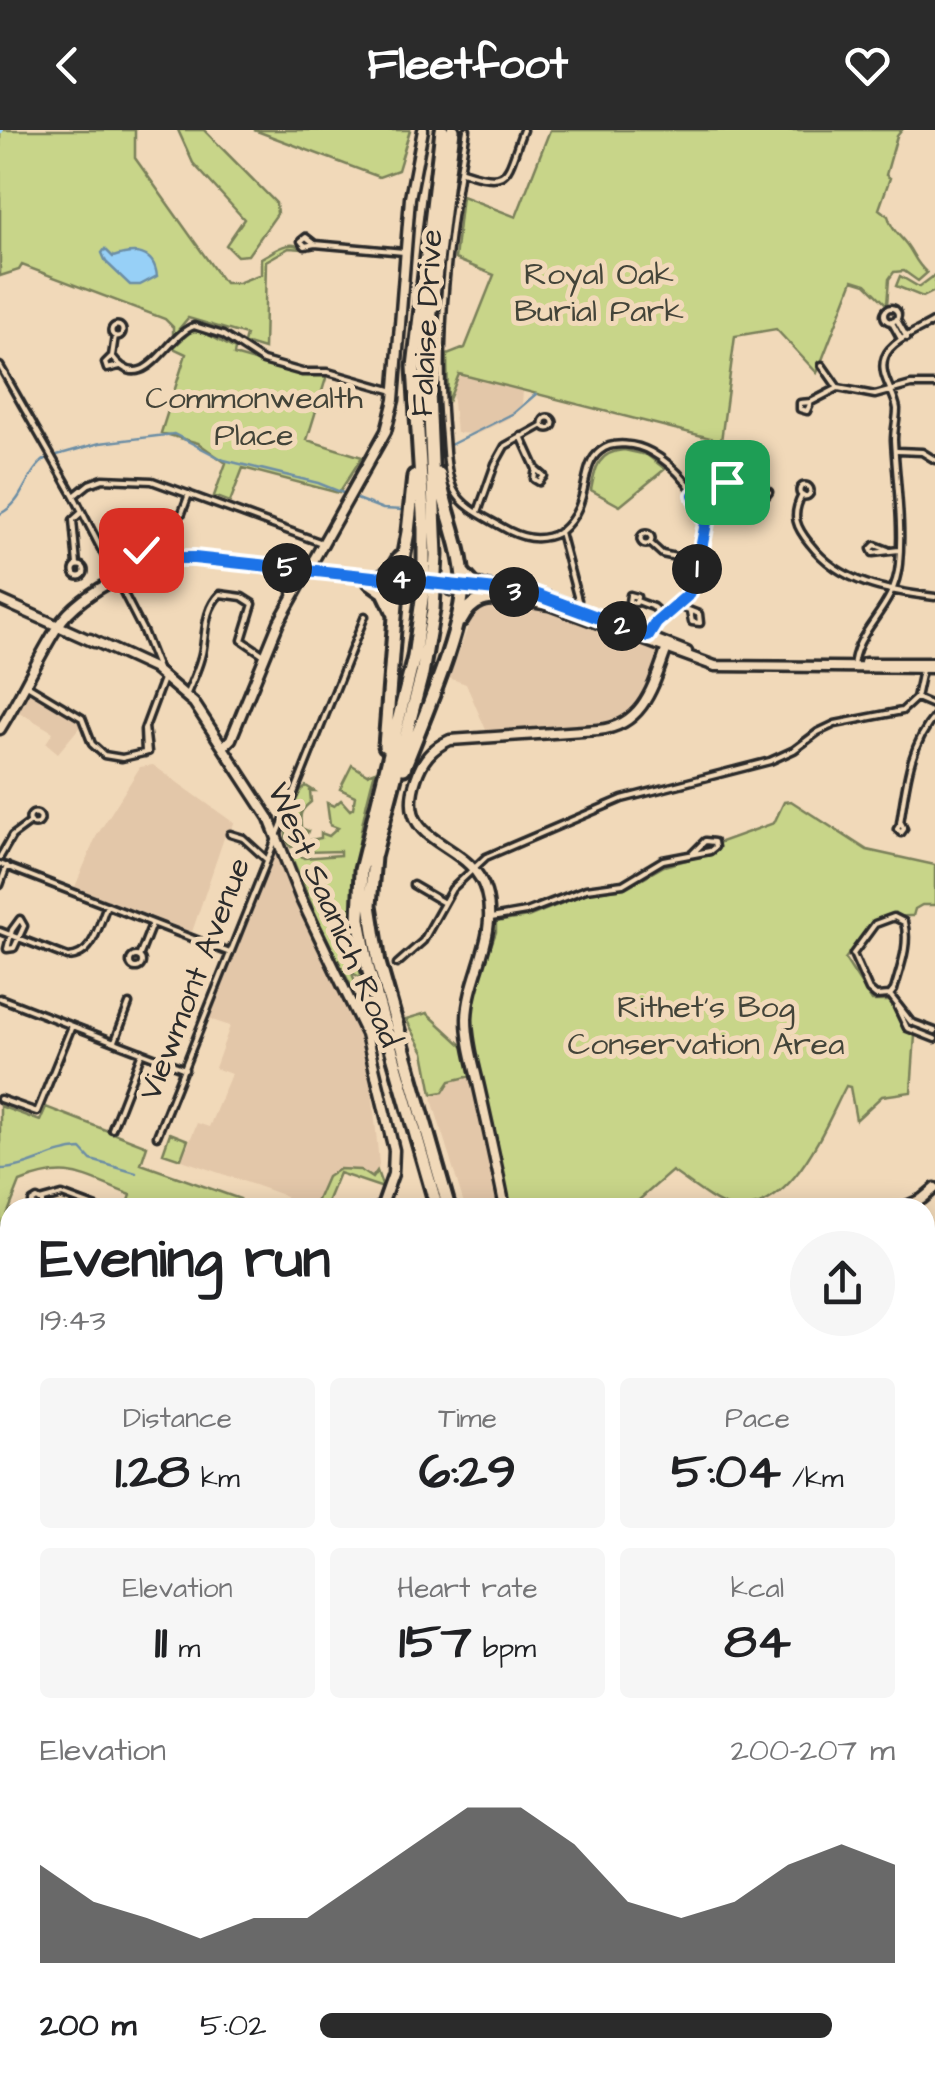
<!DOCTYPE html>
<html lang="en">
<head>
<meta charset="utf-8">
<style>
	:root { --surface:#fff; --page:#f6f6f6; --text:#202124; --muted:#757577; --accent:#2b2b2b }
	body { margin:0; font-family:"Architects Daughter",sans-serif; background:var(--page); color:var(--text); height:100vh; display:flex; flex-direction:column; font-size:38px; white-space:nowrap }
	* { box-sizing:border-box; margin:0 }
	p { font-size:32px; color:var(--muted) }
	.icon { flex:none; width:55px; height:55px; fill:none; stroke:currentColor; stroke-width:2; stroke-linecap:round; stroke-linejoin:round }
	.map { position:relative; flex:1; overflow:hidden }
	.drawer { position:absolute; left:0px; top:1068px; width:935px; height:888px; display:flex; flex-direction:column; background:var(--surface); border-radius:30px 30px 0 0; box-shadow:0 5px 25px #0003 }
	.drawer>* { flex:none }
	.pin { position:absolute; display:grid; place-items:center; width:85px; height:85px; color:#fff; margin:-42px; border-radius:20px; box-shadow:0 5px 15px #0006 }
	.km { position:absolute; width:50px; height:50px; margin:-25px; border-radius:50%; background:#222; color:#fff; font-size:28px; line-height:50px; text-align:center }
	.round { display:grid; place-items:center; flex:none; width:105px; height:105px; border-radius:52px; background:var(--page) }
	.headline { display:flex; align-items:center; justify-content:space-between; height:170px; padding:0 40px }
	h1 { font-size:55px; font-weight:700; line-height:75px }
	.metrics { display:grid; grid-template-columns:repeat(3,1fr); gap:15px; height:170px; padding:10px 40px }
	.metrics div { display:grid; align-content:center; border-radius:10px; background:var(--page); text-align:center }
	.metrics b { font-size:50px; font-weight:700 }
	.metrics small { font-size:28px; font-weight:400 }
	.metrics p { font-size:28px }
	.chart { height:280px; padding:20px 40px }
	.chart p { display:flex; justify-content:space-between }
	.chart svg { width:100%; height:180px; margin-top:10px; fill:var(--accent); opacity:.7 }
	ul { padding:0 40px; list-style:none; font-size:32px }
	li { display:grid; grid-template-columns:160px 120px 1fr; align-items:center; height:75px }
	li i { height:25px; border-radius:12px; background:var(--accent) }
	header { display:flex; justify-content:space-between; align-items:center; height:130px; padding:0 40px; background:var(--accent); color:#fff; font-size:45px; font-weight:700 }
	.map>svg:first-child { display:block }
	.built { fill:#e3c7a9 }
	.green { fill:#c8d589; stroke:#7a805a; stroke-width:2.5 }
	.water { fill:#97d0f7; stroke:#6c8ea5; stroke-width:2.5 }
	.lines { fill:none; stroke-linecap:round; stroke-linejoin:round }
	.stream { stroke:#6c8ea5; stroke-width:2.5 }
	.river { stroke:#97d0f7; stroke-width:6 }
	.street-casing { stroke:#2b2b2b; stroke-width:11 }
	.secondary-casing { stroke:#2b2b2b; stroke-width:15 }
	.highway-casing { stroke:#2b2b2b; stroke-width:19 }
	.street { stroke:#f1d9b9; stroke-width:4 }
	.secondary { stroke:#f1d9b9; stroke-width:8 }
	.highway { stroke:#f1d9b9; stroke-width:11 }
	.secondary-bridge-casing { stroke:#2b2b2b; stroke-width:15; stroke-linecap:butt }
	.secondary-bridge { stroke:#f1d9b9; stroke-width:8 }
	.route-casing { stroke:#fff; stroke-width:20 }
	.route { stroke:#1a73e8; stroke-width:12 }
	.labels { text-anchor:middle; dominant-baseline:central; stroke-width:10; stroke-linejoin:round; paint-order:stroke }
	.park-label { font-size:32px; fill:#434439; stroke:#f1d9b9 }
	.street-label { font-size:32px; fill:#2b2b2b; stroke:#f1d9b9 }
</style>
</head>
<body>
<header><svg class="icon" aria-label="back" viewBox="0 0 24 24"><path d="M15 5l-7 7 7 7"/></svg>Fleetfoot<svg class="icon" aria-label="heart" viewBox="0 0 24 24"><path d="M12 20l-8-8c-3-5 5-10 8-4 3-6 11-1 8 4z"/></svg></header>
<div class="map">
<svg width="935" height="1954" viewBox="0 0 935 1954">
	<rect width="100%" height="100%" fill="#f1d9b9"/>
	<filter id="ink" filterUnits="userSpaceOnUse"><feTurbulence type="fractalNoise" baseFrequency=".01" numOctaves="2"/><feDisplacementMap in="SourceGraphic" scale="20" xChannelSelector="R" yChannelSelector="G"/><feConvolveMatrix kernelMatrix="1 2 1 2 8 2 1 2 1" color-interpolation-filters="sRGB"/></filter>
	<g filter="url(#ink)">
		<path class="built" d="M459,244L523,260L522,275L515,285L477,304L456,303L452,261Z
			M512,475L531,477L656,521L658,525L637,579L624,588L601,595L486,600L466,554L449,548L472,486L486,476Z
			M30,562L83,593L58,623L46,613L53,602L19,582Z
			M153,635L234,693L232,699H227L192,802L75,757L96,707L140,637Z
			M278,719L301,783L358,901L372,958L379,1034L377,1045L372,1048L357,1039H339L325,1051L314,1077H293L285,1074L286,1066L182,1030L197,993L209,997L231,944L215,938L230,896L209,889L275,720Z
			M471,946L500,1077H465L433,973L432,964L443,962L450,951Z
			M68,1945H152L104,1954H69Z
			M596,1945H634L640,1954H582Z"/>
		<path class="green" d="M0,0H135V28L224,153H238L261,144V128C275,121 289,108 303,119L289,118L266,131L264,219L244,213L246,205L188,188L173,206V197L165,189L22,135L19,140L0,146Z
			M178,0H204L276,73L277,84L248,125L237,126L226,115L244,89L193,33Z
			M254,0H410L398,40L379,47Z
			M550,0H902L897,6L886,45L890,48L879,79L888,86C892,101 898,103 907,115C915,126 915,132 927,143L918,151L904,141L894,142L889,149L887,175L866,154L853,150L817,243L776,199L735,206L719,326L723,348H720L716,325L718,310L459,244L448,272L447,225L465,218L494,145L455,129L462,66L516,87Z
			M935,145V161L923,167L896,156L900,146L919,157Z
			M199,200L235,219L234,225L307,246L327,245L307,310L362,327L339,363L243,338L230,372L214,366L226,333L198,313L161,303L186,224L173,218L189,203Z
			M624,320L647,325L665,339L620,376L591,360C595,338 598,322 624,320Z
			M352,635L367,644L375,641C356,709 345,776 366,845L360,847L352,843L356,856L352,858L319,792L292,728L297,723L304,728L340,725V721L305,722L304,718L311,710L321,708V703L329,706L338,698L330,695L327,673L334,676L341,670L350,680L353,678L355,666L340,659Z
			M306,656L314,661H310L311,672C297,683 301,686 301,698L308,701L303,714L291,717C278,701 293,678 301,660Z
			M791,671L867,720L935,735V775H922L915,779L913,786C872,785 868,798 845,829L872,871H890L902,895L915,905L911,962L882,966L856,990L850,957L846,956C824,998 791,1087 731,1077C716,1075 686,1050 672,1041L631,1077H508L470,903L472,867L496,802V792L528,787L587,763L625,758L664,736L713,723L718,713L774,693L784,672Z
			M427,883L465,918L471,946L450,951L443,962L432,964L424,922L406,889Z
			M0,976L40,991L46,977L147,1016L141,1034L240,1069L236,1077H127L131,1065C83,1047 71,1032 20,1052L0,1103Z
			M170,1003L188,1010L181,1029L163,1023Z
			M339,1039L360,1040L372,1048L377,1041L383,1058L339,1043L325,1077H314L327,1047Z
			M0,1264L10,1271V1410L0,1439V1386L8,1364L0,1370Z
			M935,1534V1684L925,1686V1537Z
			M712,1945H802L808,1954H677Z"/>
		<path class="water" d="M105,119L113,127C134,120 154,120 157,146L140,155H130L106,132L102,123Z"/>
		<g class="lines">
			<path class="stream" d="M448,316L514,283L536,264
				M57,325L100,313L174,304L224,330L318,353L343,363
				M354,368L383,379L404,380
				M0,384C26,371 24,343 47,328
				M0,1039C28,1039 53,1020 81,1019L91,1030L136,1043
				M0,1367L10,1363"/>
			<path class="river" d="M0,1V0
				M0,1274L5,1278L6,1285L0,1289"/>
			<defs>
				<path id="street" d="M467,0C449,100 435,206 445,307C446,324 447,344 454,360C463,378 485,387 502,397C521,408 539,413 560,402L578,470L575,479
					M462,41C512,58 506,44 523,0
					M315,114L306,107L301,111L305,116L315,114L404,122
					M884 185a7 7 0 1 1 14 0a7 7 0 1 1-14 0Z
					M897,190L907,208
					M891,191L901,209
					M111.5 201a5.5 5.5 0 1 1 11 0a5.5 5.5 0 1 1-11 0Z
					M115,206L112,226C144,270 166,205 194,196L223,205L263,231L302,242H328L394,261
					M111,227L105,233L107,239L120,236
					M822,235L838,258
					M0,236L74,366L143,501L158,539
					M811,272L807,281L800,279V273L811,272L838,258L875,265L911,255H935
					M542.5 293a5.5 5.5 0 1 1 11 0a5.5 5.5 0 1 1-11 0Z
					M521,306L536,339L544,346L539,352L534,349L536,339
					M897,321L922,322L935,330
					M799.5 361a5.5 5.5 0 1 1 11 0a5.5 5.5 0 1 1-11 0Z
					M763,357L769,362L766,366L760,362Z
					M695,364C716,348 738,348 760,360
					M802,365C791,386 796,397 810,414C841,454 887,461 935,467
					M74,366L89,354L103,349L152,351L322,413
					M478,382L495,334L505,316L543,295
					M175,386L182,383L189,364
					M560,402C593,375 578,338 600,321C613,310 637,314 651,322C673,334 705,367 706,394C706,404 702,415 700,425C698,437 696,450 689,462C679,479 657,487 648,506
					M640.5 409a5.5 5.5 0 1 1 11 0a5.5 5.5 0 1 1-11 0Z
					M650,413L662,424L699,432
					M888,420L875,415L871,419L873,423L899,420
					M145,434L141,420L144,416L151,418L154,431
					M77,435L73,390L82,382
					M73.5 441a5.5 5.5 0 1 1 11 0a5.5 5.5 0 1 1-11 0Z
					M630,465L637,467L636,473L629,472Z
					M637,471L653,477L663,486
					M676,475L699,484L700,493L692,492L690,482
					M853,538C855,499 895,480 899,434C903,393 896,350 894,310C894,299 897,289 897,279C895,262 878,245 885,227C891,210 921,200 935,191
					M27,555L82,588L92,614L104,625L122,628L148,622L145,597
					M186,566C192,551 201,534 203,518C206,499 205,479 220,464L242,467L253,474L242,510L264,525
					M916,568L935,576
					M145,623L144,600L163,549
					M29.5 689a5.5 5.5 0 1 1 11 0a5.5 5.5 0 1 1-11 0Z
					M900,693C906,656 909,616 935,586
					M901,693L904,699L901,703L897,699Z
					M230,704L243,708L266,729
					M0,727L12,706L31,692
					M0,734L230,823
					M0,755L7,736
					M413,755L444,773
					M894,787L904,792C910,815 900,838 894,860L890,865L876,866L869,860L853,824L875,794Z
					M491,788L526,782L586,759L623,754L663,730L710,721L715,717L714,712L705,711L693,723
					M20,789L24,796L14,818L7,819L12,800Z
					M0,801L68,827C94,826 98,796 107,775
					M130 832a6 6 0 1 1 12 0a6 6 0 1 1-12 0Z
					M139,827L152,794
					M397,834L423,811L452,759L486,727L622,669L770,631L794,620L818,602L835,594L902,581L916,568L922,540
					M890,865L911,892L935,901
					M0,868L185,939
					M897,877L907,898L935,909
					M115,911L129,874
					M0,969L37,982L72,896
					M112,999L142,922
					M157,1006L365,486
					M40,1071L62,1065L97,1078
					M32,1078V1072L37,1069L42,1072V1078
					M925,1122L935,1135
					M0,1137L7,1117
					M925,1177L935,1176
					M0,1194L10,1239
					M925,1308L935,1306
					M925,1359L935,1368
					M925,1442L935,1438
					M925,1459L935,1499
					M10,1512C4,1528 0,1542 10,1555
					M925,1532L935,1530
					M0,1628L10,1632
					M0,1664L10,1662
					M925,1710L935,1703
					M0,1719L10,1717
					M0,1753L10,1803
					M925,1754L935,1765
					M925,1761L935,1758
					M0,1831L10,1829
					M0,1888L10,1886
					M925,1888L935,1885
					M0,1945L10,1943
					M33,1945L37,1954
					M389,1945L391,1954
					M487,1945L489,1954
					M830,1945L835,1954
					M265,1954L315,1945
					M501,1954L528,1945"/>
				<path id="secondary" d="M284,442L293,451V463
					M450,460L490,465
					M497,461L547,467L687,522
					M509,468L549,475L715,536L935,538
					M0,470L94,512
					M90,509L153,538L194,573L269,688L301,769L366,904L394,1020L393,1044L381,1078
					M865,533H935
					M0,599C21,566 37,529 58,496C81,460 152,426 194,428L404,450
					M224,616L231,609L279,492L386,301L394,270L410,68L423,0
					M505,1078C497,1037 488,997 479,957C474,935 467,912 467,889C468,845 499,807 486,762C471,708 393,718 416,649C422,630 432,618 450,610L598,600C645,596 654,553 668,515
					M902,1078L922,1069L935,1058
					M0,1115L10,1118
					M0,1466L10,1470
					M925,1891L935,1904
					M210,1945L211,1954"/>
				<path id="highway" d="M464,444L474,455L498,461
					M378,448L391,441L399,428
					M370,452L384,462L394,483
					M461,490C473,468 487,467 510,468
					M385,616L397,461L408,402L414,346
					M404,638C422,591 464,498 463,451C462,416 444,379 439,344
					M437,1078L368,838L359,789L361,740L414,527L424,455V399L414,237L442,0
					M449,1078L379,833L370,775L374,727L422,544L433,480L436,425L427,215L453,0
					M463,1945L466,1954
					M475,1945L478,1954"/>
			</defs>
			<use href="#street" class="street-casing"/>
			<use href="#secondary" class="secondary-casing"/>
			<use href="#highway" class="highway-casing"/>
			<use href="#street" class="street"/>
			<use href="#secondary" class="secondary"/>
			<use href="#highway" class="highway"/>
			<defs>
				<path id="secondary-bridge" d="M408,451L450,456"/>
			</defs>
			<use href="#secondary-bridge" class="secondary-bridge-casing"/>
			<use href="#secondary-bridge" class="secondary-bridge"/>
		</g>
	</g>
	<g class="lines" filter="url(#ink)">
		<defs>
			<path id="route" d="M141,420L145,434L166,428H194L534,464L648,506L656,493L687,466L695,450L706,393L694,365L709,355L727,352"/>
		</defs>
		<use href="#route" class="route-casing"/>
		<use href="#route" class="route"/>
	</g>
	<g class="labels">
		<g class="park-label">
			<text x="599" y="144">Royal Oak<tspan x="599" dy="37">Burial Park</tspan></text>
			<text x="254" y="268">Commonwealth<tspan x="254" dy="37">Place</tspan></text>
			<text x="706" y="877">Rithet's Bog<tspan x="706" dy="37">Conservation Area</tspan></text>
		</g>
		<g class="street-label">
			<text transform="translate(427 193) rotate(-87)">Falaise Drive</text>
			<text transform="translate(334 785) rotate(66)">West Saanich Road</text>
			<text transform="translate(195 849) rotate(-69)">Viewmont Avenue</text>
		</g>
	</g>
</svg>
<div class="pin" style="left:727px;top:352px;background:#1e9e55"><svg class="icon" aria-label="arrive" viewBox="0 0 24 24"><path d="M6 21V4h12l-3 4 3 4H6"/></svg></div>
<div class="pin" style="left:141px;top:420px;background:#d93025"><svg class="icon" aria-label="check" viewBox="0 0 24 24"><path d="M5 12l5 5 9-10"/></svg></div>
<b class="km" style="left:697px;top:439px">1</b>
<b class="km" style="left:622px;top:496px">2</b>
<b class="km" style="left:514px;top:462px">3</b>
<b class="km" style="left:401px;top:450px">4</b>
<b class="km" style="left:287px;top:438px">5</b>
<section class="drawer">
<div class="headline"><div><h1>Evening run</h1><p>19:43</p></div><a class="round"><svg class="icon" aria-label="share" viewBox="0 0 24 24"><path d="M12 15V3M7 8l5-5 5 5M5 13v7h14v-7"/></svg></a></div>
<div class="metrics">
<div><p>Distance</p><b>1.28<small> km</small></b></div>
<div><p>Time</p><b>6:29</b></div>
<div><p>Pace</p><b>5:04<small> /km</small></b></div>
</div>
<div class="metrics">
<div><p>Elevation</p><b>11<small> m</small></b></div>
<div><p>Heart rate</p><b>157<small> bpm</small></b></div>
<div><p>kcal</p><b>84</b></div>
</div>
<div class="chart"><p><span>Elevation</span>200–207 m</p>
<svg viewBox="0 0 160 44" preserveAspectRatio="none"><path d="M0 44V20L10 29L20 33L30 38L40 33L50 33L60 24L70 15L80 6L90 6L100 15L110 29L120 33L130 29L140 20L150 15L160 20V44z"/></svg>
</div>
<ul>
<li><b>200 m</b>5:02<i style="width:89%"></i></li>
</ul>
</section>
</div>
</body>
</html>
